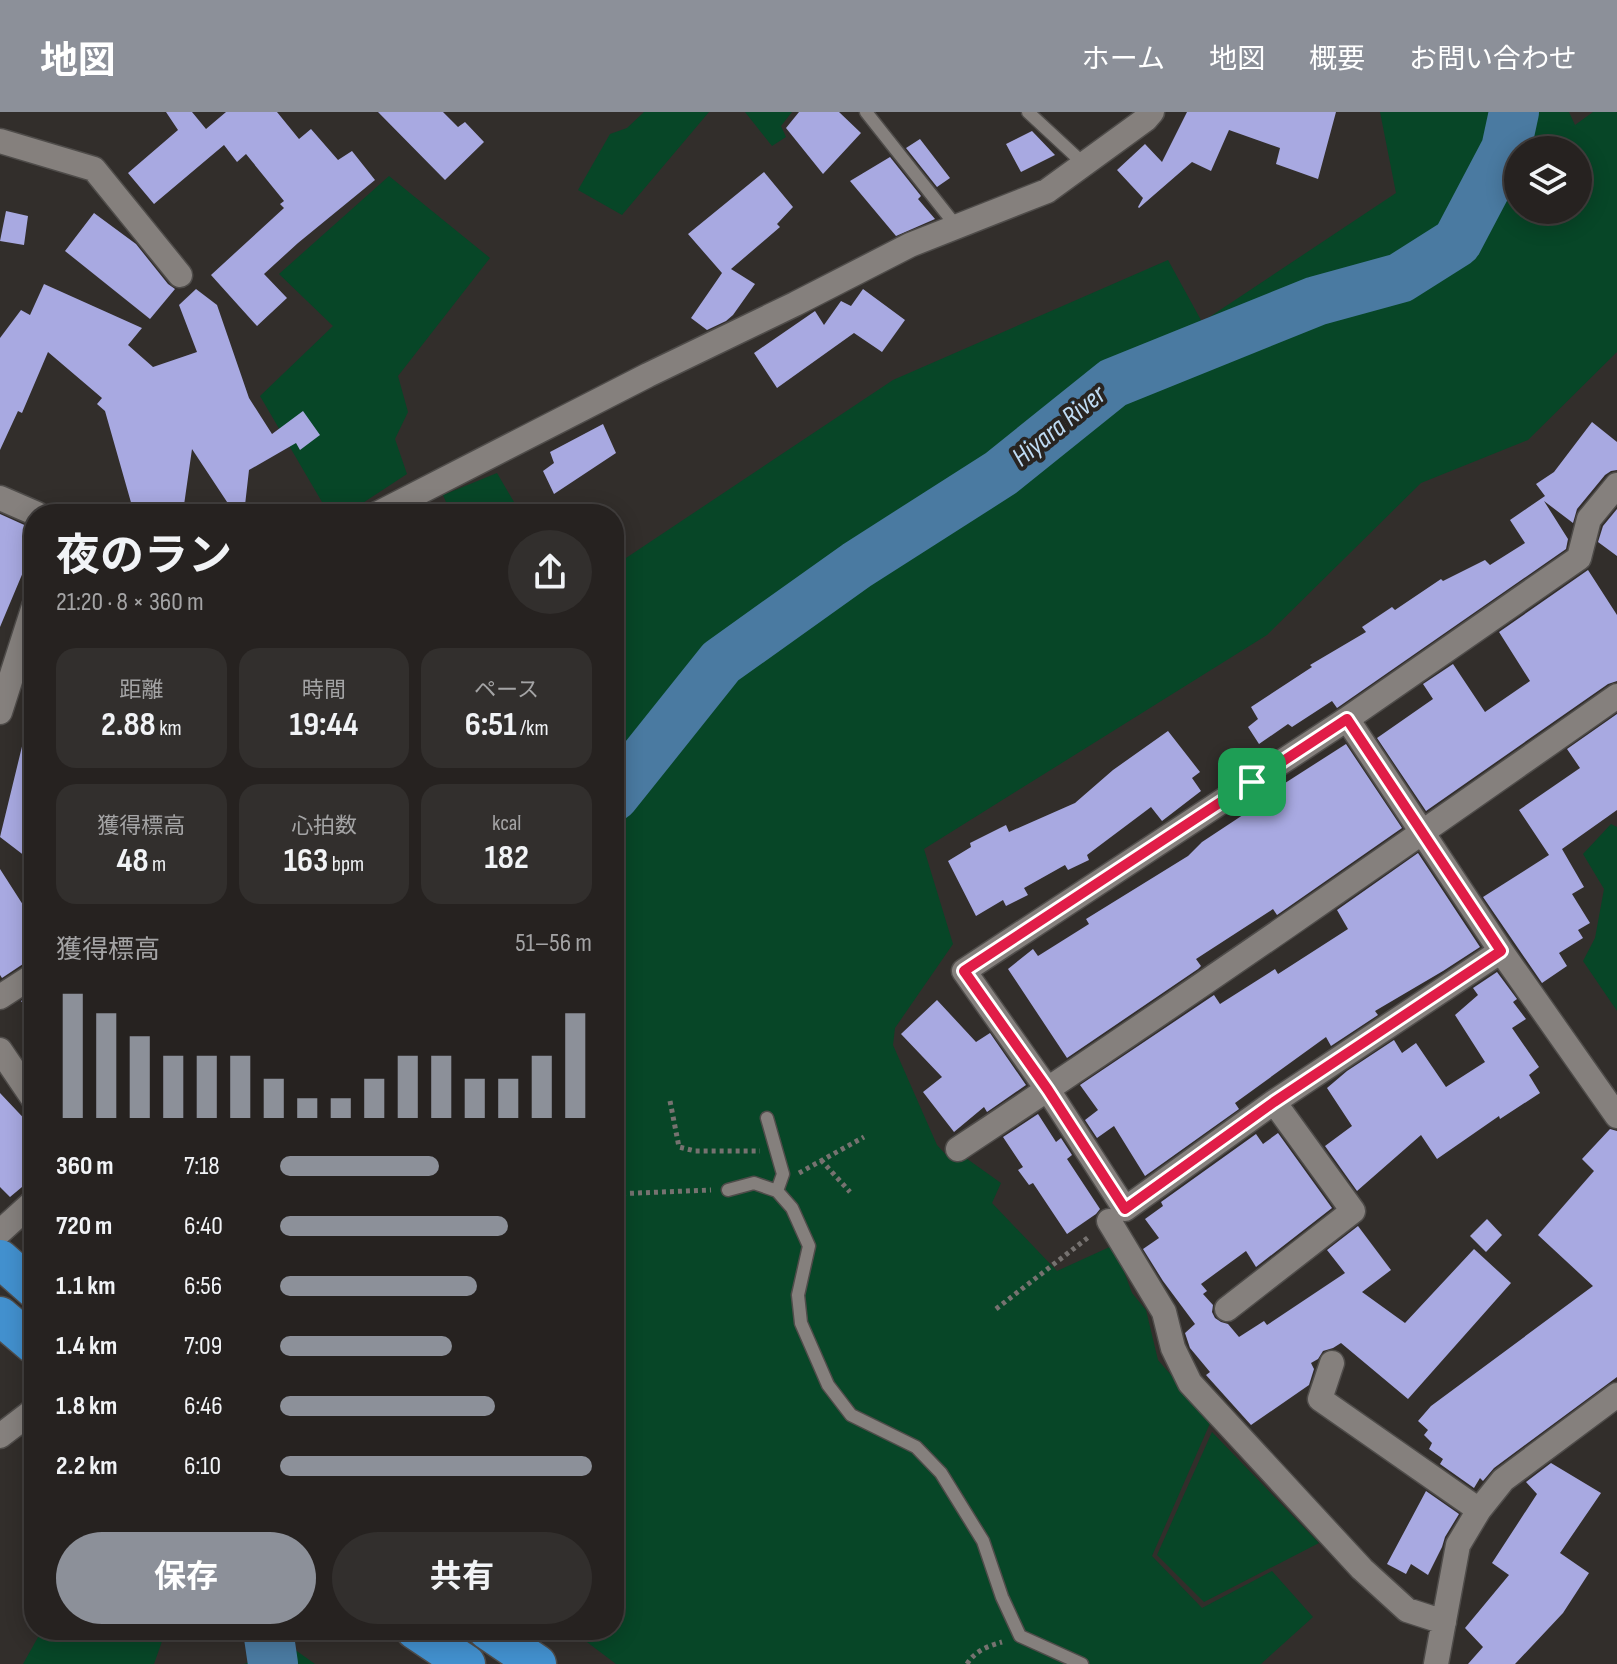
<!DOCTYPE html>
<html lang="ja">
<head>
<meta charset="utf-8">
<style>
	:root { --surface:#262220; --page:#322f2d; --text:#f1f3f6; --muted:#a4a4a5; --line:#423f3e; --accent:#8c9099 }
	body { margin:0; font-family:"Sofia Sans Condensed","Noto Sans JP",sans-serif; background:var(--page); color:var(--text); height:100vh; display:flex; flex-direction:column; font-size:30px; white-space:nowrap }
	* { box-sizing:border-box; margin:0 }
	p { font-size:26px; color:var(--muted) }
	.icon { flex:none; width:44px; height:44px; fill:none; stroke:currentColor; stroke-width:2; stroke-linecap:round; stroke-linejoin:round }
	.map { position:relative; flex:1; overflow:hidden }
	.side { position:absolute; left:24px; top:392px; width:600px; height:1136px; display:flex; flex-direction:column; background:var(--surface); border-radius:32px; box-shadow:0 4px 20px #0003,0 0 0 2px var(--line) }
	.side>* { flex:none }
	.tools { position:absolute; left:1504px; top:24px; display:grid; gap:16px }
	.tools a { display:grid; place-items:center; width:88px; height:88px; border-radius:50%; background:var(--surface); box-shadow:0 4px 20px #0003,0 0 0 2px var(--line); font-size:40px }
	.pin { position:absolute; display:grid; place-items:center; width:68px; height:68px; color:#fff; margin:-34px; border-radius:16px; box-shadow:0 4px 12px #0006 }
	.round { display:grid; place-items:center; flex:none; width:84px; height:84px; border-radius:42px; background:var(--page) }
	.headline { display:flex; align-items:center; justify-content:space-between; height:136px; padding:0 32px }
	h1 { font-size:44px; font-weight:700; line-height:60px }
	.metrics { display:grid; grid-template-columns:repeat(3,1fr); gap:12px; height:136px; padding:8px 32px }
	.metrics div { display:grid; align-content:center; border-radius:20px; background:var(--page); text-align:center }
	.metrics b { font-size:34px; font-weight:700 }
	.metrics small { font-size:22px; font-weight:400 }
	.metrics p { font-size:22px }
	.chart { height:224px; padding:16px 32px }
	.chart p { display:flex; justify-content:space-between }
	.chart svg { width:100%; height:144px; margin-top:8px; stroke:var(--accent); stroke-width:6 }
	.primary-button { display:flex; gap:16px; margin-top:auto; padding:16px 32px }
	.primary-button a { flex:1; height:92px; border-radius:48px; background:var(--accent); color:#fff; font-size:32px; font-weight:700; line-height:92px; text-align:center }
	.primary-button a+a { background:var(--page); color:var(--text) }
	ul { padding:0 32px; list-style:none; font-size:26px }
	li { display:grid; grid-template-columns:128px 96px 1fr; align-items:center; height:60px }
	li i { height:20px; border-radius:10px; background:var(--accent) }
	header { display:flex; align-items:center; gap:48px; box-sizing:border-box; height:112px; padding:0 40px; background:var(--accent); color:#fff }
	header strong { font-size:38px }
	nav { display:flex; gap:44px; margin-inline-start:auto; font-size:28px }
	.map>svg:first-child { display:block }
	.green { fill:#074627; fill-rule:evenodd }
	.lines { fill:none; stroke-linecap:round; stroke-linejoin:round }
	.river { stroke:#4a7aa1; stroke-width:50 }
	.building { fill:#a8a9e1 }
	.service-casing { stroke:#4f4c4a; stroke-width:15 }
	.minor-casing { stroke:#4f4c4a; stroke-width:27 }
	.trunk-casing { stroke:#4f4c4a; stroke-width:41 }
	.path { stroke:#767270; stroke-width:5; stroke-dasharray:4 4; stroke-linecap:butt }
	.service { stroke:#85807d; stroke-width:12 }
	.minor { stroke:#85807d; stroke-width:24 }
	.trunk { stroke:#4290ce; stroke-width:38 }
	.route-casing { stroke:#fff; stroke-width:16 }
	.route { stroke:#e11d48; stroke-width:10 }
	.labels { text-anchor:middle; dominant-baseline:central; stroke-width:8; stroke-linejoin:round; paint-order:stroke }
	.water-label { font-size:28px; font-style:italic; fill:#bfdbf3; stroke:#282421 }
</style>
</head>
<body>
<header>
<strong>地図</strong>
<nav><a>ホーム</a><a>地図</a><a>概要</a><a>お問い合わせ</a></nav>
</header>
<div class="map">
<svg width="1617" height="1552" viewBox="0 0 1617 1552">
	<rect width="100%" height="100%" fill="#322e2b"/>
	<path class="green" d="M644,0H709L622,103L578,78L610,22L627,16Z
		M745,0H792L781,14L786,25L772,34Z
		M1380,0H1569L1575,13L1593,0H1617V240L1528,328L1421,371L1267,523L924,737L953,832L895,916L893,933L937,1033L947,1044H963L1001,1071L992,1091L1057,1159L1114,1133L1132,1181L1146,1198L1158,1248L1211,1309L1152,1444L1202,1496L1272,1459L1313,1505L1261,1552H616L571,1518H614V454L893,268L1168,148L1202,210L1396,81ZM1518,38H1578V98H1518Z
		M389,64L490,146L398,264L408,300L395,327L407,362L346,402H329L260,284L333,214L279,162Z
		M497,361L521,402H451L443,383Z
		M1611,712L1617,715V899L1583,849L1595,826L1604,777L1583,742Z
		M1212,1320L1319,1431L1204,1490L1157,1443Z
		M42,1518H166L154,1552H23Z
		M294,1537L315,1552H244Z"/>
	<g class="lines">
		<path class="river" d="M614,684L721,550L857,453L1001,361L1113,271L1316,189L1400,166L1457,130L1506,37L1514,0
			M268,1518L273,1552"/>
	</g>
	<path class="building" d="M166,0H192L206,17L226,0H277L299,27L311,17L338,48L352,39L375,68L298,131L264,162L287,186L257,214L211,163L284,96L280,92L284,89L246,42L237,50L224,33L154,92L128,61L178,18Z
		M378,0H443L458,15L465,10L484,30L445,68Z
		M799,0H839L861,21L823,62L786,16Z
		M1187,0H1336L1318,67L1276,52L1280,36L1229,18L1211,59L1192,50L1139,96L1138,95L1143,86L1117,58L1145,32L1162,50Z
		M1032,19L1055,43L1021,60L1006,32Z
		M920,27L950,66L937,75L906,36Z
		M890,45L921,84L918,87L935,107L896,124L850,69Z
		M764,60L793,95L777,112L780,115L731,157L755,172L733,203L726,209L707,218L691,206L722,161L688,122Z
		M6,99L28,104L24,133L0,129Z
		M94,101L136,132L168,172L175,177L150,207L65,139Z
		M44,172L142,216L128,233L153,255L197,240L179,193L196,177L217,193L249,286L272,322L303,299L320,323L300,338L296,331L249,358L244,402H235L192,337L184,393L134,401L105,299L97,292L102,286L48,240L22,301L18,299L0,338V226L21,198L30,203Z
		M863,177L905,208L882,240L854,221L777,276L754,241L815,199L824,213L841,189L851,194Z
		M1592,310L1617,330V358L1611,359L1605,363L1577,397L1573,411L1544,389L1568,427L1566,437L1337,596L1332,589L1292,615L1288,612L1259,632L1248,615L1258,607L1251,595L1312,555L1310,553L1366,520L1362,515L1392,495L1395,498L1441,467L1443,469L1485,448L1490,453L1525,431L1510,408L1545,384L1536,372L1554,360Z
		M603,312L616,341L554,382L543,359L554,351L550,340Z
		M1617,397V444L1598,430L1603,414Z
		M0,402L31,416L34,428V434L0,515Z
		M1588,458L1617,503V569L1608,572L1426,699L1377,626L1433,587L1423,572L1453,552L1485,600L1530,569L1499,520Z
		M1617,602V698L1562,737L1584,775L1572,782L1590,811L1578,818L1583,826L1559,841L1567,854L1542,871L1483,785L1549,743L1519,698L1580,656L1567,637Z
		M26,618L34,619V751L0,725Z
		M1168,619L1200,660L1192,666L1201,679L1162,709L1151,695L1087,743L1089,748L1068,758L1065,753L1024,776L1028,783L1006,794L1003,788L976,804L948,749L971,735L970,731L1006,713L1009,720L1075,691L1113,658Z
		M1346,632L1402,716L1277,803L1273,797L1196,847L1201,854L1198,857L1067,946L1008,857L1033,837L1038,844L1089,812L1086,807L1188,744L1202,730L1273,683L1271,680Z
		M1418,741L1480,835L1443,859L1375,899L1378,903L1331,934L1326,925L1235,991L1239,997L1145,1064L1114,1014L1097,1026L1085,1008L1098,998L1080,973L1214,883L1220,892L1275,857L1278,862L1348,817L1337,798Z
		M0,757L34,810V848L26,850L2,866L0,863Z
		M1497,860L1517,887L1513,890L1526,907L1512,916L1539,955L1529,963L1540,981L1500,1007L1499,1004L1437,1047L1421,1023L1357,1079L1325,1034L1352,1014L1327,976L1347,959L1394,928L1402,941L1416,931L1446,975L1485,950L1455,903L1478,883L1473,876Z
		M34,881V906L21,889Z
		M937,888L976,930L990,921L1026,973L987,1000L984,995L954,1020L923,980L942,965L901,922Z
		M0,981L34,1017V1065L10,1085L0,1075Z
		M1038,1002L1056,1030L1061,1026L1072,1043L1067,1047L1100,1097L1096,1102L1067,1122L1033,1071L1029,1073L1018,1058L1023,1055L1003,1025Z
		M1610,1017L1617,1019V1265L1494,1356L1483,1369L1480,1366L1474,1376L1440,1352L1443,1347L1429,1337L1432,1331L1424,1323L1428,1318L1418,1309L1431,1294L1593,1174L1538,1123L1594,1059L1582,1047Z
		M1278,1021L1332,1096L1256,1155L1246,1139L1201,1172L1207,1179L1203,1182L1213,1193L1212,1200L1215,1206L1221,1210L1228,1212L1239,1225L1264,1209L1267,1213L1345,1161L1327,1138L1358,1114L1391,1158L1362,1180L1405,1211L1474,1137L1511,1171L1408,1287L1341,1231L1333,1236L1323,1239L1318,1247L1311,1251L1314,1257L1309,1273L1251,1313L1206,1263L1210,1260L1190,1236L1185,1221L1195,1212L1163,1169L1143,1137L1159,1126L1145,1107L1163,1094L1161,1090L1256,1022L1263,1032Z
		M1487,1107L1502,1123L1486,1140L1470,1124Z
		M1551,1351L1601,1381L1560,1441L1589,1461L1563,1501L1515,1552H1468L1483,1535L1465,1516L1509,1463L1492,1451L1537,1382L1526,1370Z
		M1426,1379L1459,1402L1445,1425L1442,1435L1428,1463L1411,1452L1406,1462L1387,1452Z"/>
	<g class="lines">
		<defs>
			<path id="service" d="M866,0L957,115
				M1028,0L1084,52
				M767,1006L783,1062L777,1079L792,1096L809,1134L798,1183L801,1211L828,1273L851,1303L916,1335L941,1361L983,1429L1002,1485L1020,1524L1082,1552
				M728,1078L754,1071L777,1079"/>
			<path id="minor" d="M0,29L94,57L180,163
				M0,386L37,402
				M377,402L648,263L795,192L910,133L1047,79L1146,7L1152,0
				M0,600L34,494
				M1347,607L1501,839L1617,1004
				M1501,839L1274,990L1125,1097L1048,978L964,859L1347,607L1579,446L1589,407L1617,373
				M0,885L34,863
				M0,938L34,988
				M958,1037C1180,890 1399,737 1617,584
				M1109,1109L1164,1200L1173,1236L1190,1271L1362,1457L1407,1498L1444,1510
				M0,1120L34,1089
				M1227,1197L1353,1099L1274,990
				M1332,1251L1320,1287L1479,1398
				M0,1324L34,1298
				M1436,1552L1458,1433L1479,1398L1503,1368L1617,1283"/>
			<path id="trunk" d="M0,1147L34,1177
				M0,1204L34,1233
				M415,1518L466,1552
				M487,1518L537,1552"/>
		</defs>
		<use href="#service" class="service-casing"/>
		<use href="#minor" class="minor-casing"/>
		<use href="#trunk" class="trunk-casing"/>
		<path class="path" d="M670,989L679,1035L695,1039H760
			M821,1048L850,1080
			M799,1061L864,1025
			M614,1082L711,1078
			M996,1197L1090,1124
			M967,1552C975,1539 988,1534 1002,1530"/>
		<use href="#service" class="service"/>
		<use href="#minor" class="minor"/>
		<use href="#trunk" class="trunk"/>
	</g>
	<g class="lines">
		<defs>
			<path id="route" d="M1347,607L1501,839L1274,990L1125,1097L1048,978L964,859Z"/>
		</defs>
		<use href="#route" class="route-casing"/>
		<use href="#route" class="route"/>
	</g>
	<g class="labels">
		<g class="water-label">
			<text transform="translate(1059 314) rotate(-39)">Hiyara River</text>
		</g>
	</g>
</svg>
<div class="tools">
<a><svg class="icon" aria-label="layers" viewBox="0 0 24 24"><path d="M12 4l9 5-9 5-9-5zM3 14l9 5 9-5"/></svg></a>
</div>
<div class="pin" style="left:1252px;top:670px;background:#1e9e55"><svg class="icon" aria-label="arrive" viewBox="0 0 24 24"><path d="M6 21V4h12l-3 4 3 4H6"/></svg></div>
<section class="side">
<div class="headline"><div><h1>夜のラン</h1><p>21:20 · 8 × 360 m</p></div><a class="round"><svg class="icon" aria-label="share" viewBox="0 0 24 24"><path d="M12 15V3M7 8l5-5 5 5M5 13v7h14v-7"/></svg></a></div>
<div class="metrics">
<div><p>距離</p><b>2.88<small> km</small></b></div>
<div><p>時間</p><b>19:44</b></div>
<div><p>ペース</p><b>6:51<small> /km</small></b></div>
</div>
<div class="metrics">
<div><p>獲得標高</p><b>48<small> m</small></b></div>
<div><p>心拍数</p><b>163<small> bpm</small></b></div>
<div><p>kcal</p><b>182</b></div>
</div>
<div class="chart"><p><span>獲得標高</span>51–56 m</p>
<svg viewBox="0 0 160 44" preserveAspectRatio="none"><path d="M5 44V6M15 44V12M25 44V19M35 44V25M45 44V25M55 44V25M65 44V32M75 44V38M85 44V38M95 44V32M105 44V25M115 44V25M125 44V32M135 44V32M145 44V25M155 44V12"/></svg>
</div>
<ul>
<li><b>360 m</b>7:18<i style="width:51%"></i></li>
<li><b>720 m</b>6:40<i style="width:73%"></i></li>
<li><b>1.1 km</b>6:56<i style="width:63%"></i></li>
<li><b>1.4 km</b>7:09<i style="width:55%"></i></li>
<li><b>1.8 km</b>6:46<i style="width:69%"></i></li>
<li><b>2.2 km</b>6:10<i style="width:100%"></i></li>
</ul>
<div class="primary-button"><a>保存</a><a>共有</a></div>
</section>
</div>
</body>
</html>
